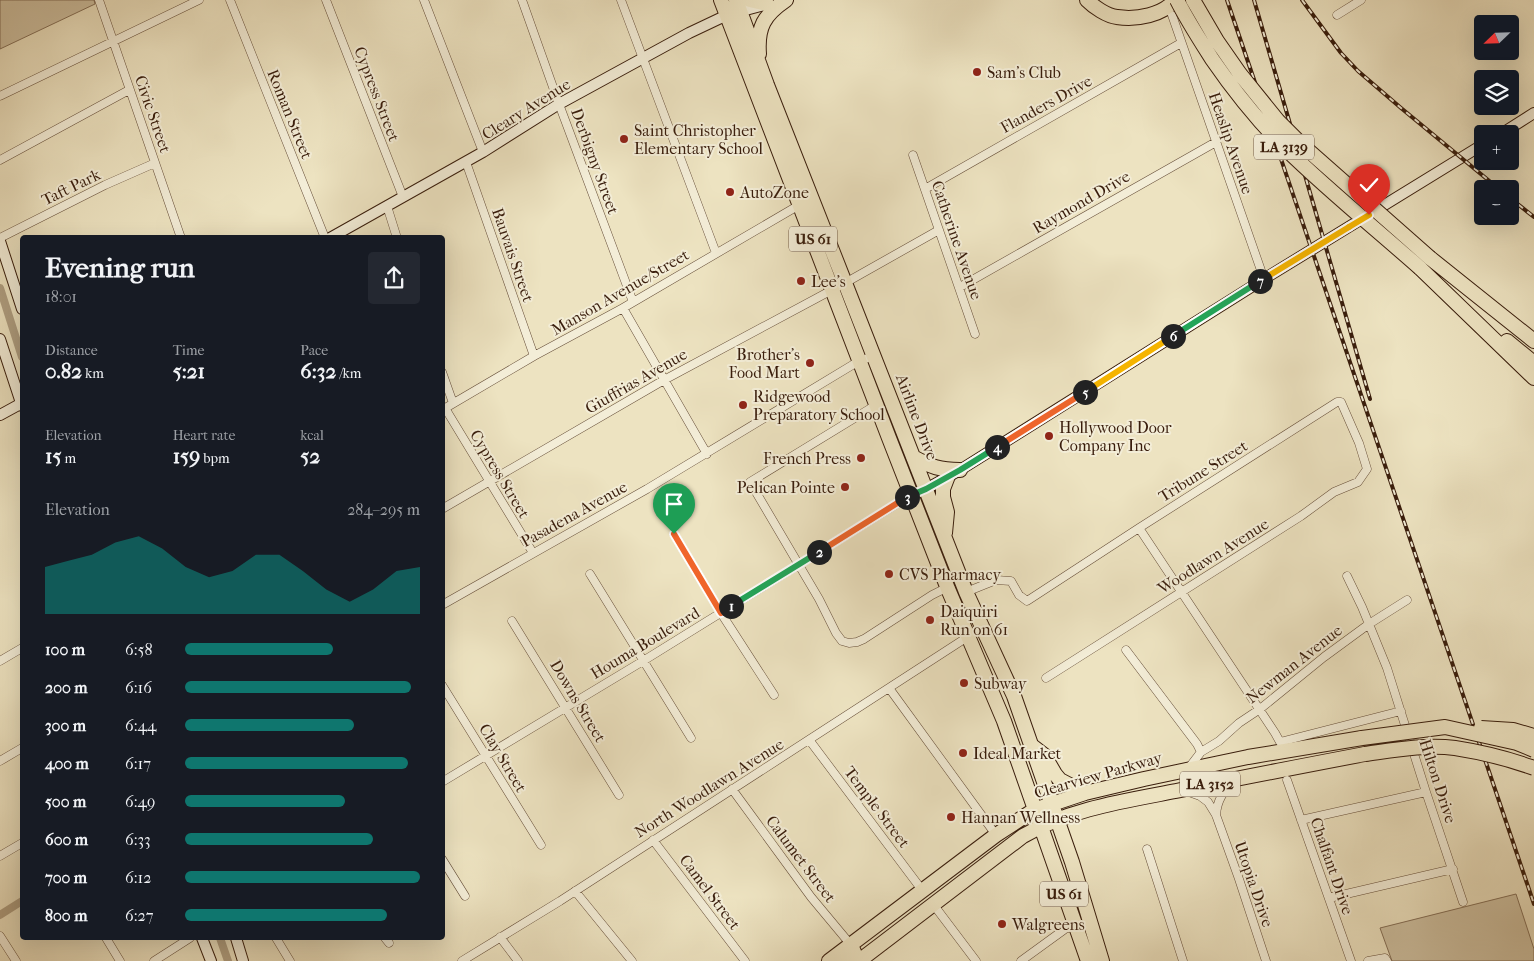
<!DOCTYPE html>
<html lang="en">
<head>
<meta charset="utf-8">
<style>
	:root { --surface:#171b24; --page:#242831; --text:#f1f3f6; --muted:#9ea1a6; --accent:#0f766e }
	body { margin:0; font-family:"IM FELL French Canon",serif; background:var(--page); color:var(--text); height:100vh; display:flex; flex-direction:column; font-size:19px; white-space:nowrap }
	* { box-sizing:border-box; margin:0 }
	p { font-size:16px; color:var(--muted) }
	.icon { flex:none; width:28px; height:28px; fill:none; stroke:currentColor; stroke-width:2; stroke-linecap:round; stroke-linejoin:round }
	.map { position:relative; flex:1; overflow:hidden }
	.details { position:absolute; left:20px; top:235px; width:425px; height:705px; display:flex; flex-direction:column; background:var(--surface); border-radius:5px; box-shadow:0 5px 20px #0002 }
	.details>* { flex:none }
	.needle { width:32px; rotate:247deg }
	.buttons { position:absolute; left:1474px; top:15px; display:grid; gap:10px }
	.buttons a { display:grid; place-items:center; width:45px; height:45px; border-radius:5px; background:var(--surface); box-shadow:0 5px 20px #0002; font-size:25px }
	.pin { position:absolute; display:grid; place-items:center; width:42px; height:42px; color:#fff; margin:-51px -21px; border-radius:50% 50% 50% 0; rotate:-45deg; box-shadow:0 0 5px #0007 }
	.pin .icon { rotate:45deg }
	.km { position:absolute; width:25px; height:25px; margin:-12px; border-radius:50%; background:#222; color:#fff; font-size:14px; line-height:25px; text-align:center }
	.round { display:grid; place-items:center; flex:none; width:52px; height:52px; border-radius:5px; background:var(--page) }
	.head { display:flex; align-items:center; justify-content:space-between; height:85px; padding:0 25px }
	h1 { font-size:28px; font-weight:700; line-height:38px }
	.stats { display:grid; grid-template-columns:repeat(3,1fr); gap:8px; height:85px; padding:5px 25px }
	.stats div { display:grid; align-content:center }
	.stats b { font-size:21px; font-weight:700 }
	.stats small { font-size:14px; font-weight:400 }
	.stats p { font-size:14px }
	.chart { height:140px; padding:10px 25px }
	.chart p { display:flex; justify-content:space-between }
	.chart svg { width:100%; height:90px; margin-top:5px; fill:var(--accent); opacity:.7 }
	ul { padding:0 25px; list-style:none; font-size:16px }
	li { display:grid; grid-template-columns:80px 60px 1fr; align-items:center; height:38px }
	li i { height:12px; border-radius:6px; background:var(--accent) }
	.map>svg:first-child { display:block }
	.green { fill:#cec1a2; stroke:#846f57 }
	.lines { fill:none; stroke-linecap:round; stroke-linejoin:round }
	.canal { stroke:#b0a083; stroke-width:8 }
	.street-casing { stroke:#664e39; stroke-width:9 }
	.secondary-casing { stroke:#391d0c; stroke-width:12 }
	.highway-casing { stroke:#391d0c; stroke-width:16 }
	.street { stroke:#f3edd7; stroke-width:8 }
	.secondary { stroke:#f3edd7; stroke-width:10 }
	.highway { stroke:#ede3c1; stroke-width:14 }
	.rail-casing { stroke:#391d0c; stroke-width:4 }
	.rail { stroke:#f3edd7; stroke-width:2; stroke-dasharray:5.5; stroke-linecap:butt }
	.highway-bridge-casing { stroke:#391d0c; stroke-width:16; stroke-linecap:butt }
	.highway-bridge { stroke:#ede3c1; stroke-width:14 }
	.split-1-casing { stroke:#fff; stroke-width:10 }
	.split-2-casing { stroke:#fff; stroke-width:10 }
	.split-3-casing { stroke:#fff; stroke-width:10 }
	.split-4-casing { stroke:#fff; stroke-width:10 }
	.split-5-casing { stroke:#fff; stroke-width:10 }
	.split-6-casing { stroke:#fff; stroke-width:10 }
	.split-7-casing { stroke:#fff; stroke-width:10 }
	.split-8-casing { stroke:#fff; stroke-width:10 }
	.split-9-casing { stroke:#fff; stroke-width:10 }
	.split-1 { stroke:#f0652b; stroke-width:6 }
	.split-2 { stroke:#22a559; stroke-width:6 }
	.split-3 { stroke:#f0652b; stroke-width:6 }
	.split-4 { stroke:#22a559; stroke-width:6 }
	.split-5 { stroke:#f0652b; stroke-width:6 }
	.split-6 { stroke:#f5b400; stroke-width:6 }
	.split-7 { stroke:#22a559; stroke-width:6 }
	.split-8 { stroke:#f5b400; stroke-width:6 }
	.split-9 { stroke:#f5b400; stroke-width:6 }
	.poi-dot { fill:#8f2418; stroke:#f3edd7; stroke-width:2 }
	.labels { text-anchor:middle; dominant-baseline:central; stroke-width:4; stroke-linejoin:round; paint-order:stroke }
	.shield { fill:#f3edd7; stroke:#715b49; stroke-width:1 }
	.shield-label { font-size:15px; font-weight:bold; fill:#391d0c }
	.poi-label { font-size:16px; fill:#391d0c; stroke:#f3edd7; text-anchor:start }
	.street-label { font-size:16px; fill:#391d0c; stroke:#f3edd7 }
</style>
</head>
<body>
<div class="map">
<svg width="1534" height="961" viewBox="0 0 1534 961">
	<rect width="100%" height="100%" fill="#ede3c1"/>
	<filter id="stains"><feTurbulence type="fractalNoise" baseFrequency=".004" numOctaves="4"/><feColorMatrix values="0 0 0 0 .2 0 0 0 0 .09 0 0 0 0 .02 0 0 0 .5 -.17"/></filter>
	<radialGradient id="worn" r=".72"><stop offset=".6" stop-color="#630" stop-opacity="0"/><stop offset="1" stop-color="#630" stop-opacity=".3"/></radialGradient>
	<path class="green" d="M0,0H94L95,4L0,49Z
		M1516,894L1534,949V961H1392L1380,928Z"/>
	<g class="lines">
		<path class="canal" d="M0,288L22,357
			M0,915L22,901
			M220,938L228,961"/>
		<defs>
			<path id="street" d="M99,0L181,238
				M230,0L325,238
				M326,0L403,197
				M424,0L483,152
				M522,0L559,104L633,302
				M621,0L716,253
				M1172,15L1264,279
				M1337,15L1361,0
				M0,96L199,0
				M913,155L975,334
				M0,160L129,90
				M466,162L534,356
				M925,189L1181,43
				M387,206L397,238
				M0,238L105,185L155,163
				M960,287L1216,142
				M623,308L707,454
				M442,372L453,403
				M876,405L750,482L819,599L836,633L842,641L849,643L857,642L864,639L932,595L942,590L948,589
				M445,408L533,553
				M442,410L534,356L623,308L801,204
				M442,509L664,380L845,283L939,230
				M1139,528L1275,733L1280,742L1401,711
				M674,534L721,613L774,695
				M590,574L691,738
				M1347,576L1362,607L1387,668L1426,792L1463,902
				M966,592L996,580L1011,581L1019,595L1027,601L1139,528L1337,402H1341L1359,443L1367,469L1358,482L1334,492L1301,516L1046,678
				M442,605L647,489L859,361L874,356
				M512,621L619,795
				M1126,650L1197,744L1201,752L1188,769
				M0,661L22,648
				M442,685L541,845
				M889,688L996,835
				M810,741L922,890
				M1201,752L1219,741L1239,723L1260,709L1324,657L1369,624L1407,600
				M0,761L22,748
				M1287,780L1351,961
				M442,782L643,661L911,495
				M732,789L811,897L851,945
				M1186,791L1200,796L1208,802L1216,815L1239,879L1266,961
				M1216,815C1217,801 1223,790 1235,782
				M1301,820L1426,792
				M653,840L745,961
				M1147,849L1183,961
				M0,856L22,843
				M442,859L465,896
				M575,891L632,961
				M1329,898L1453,869
				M933,904L976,961
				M0,936L16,961
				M500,937L518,961
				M106,938L120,961
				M276,938L290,961
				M385,938L389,943
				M154,961L190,938
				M462,961L560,901L969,636
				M1021,961L1065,929L1076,925
				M1368,961L1385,958L1387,961"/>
			<path id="secondary" d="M1501,134L1534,113
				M330,238L483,152L559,104L689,33L727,15L764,5
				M0,241L22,309
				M0,339L22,406
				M0,415L22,403
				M911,495L926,489L960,470L1264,279L1482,145
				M202,938L211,961
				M236,938L243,961"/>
			<path id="highway" d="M721,0L889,438L948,589L1004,721L1088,961
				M736,0L767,85L845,283L966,592L1014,696L1072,862L1102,961
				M750,0L767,4
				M1087,0C1094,7 1107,16 1117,17C1137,20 1163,15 1175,0
				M759,54C757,27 764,15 786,0
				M1430,258L1534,341
				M1420,268L1534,378
				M1507,341L1534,363
				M913,457C932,467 939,470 960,470
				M945,533L947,512L943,497V489L948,476
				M1031,745L1044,755L1055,774L1060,780L1085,793
				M829,961L996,835L1034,810L1085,793L1144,779L1248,757L1362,738
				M846,961L852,957L854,952L851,945
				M859,961L1023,836C1069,809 1124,801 1176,791C1239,778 1302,766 1365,754"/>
		</defs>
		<use href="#street" class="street-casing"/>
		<use href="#secondary" class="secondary-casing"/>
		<use href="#highway" class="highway-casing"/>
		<use href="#street" class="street"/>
		<use href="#secondary" class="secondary"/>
		<use href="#highway" class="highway"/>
		<defs>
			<path id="rail" d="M1227,0L1534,904
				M1254,0L1370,399
				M1302,0L1341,53L1358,71L1401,108L1499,189
				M1510,198L1534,217"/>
		</defs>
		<use href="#rail" class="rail-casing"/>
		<use href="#rail" class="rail"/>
		<defs>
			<path id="highway-bridge" d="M1177,0C1187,20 1200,40 1212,59C1234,91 1259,122 1287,150C1329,191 1376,229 1420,268
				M1193,0L1217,41L1240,74L1278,121L1302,145L1430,258
				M1481,728L1513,730L1534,736
				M1362,738L1445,727L1517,743L1534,750
				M1365,754C1394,750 1426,744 1455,748C1481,752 1509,759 1534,768"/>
		</defs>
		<use href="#highway-bridge" class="highway-bridge-casing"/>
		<use href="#highway-bridge" class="highway-bridge"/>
	</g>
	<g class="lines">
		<defs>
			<path id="split-1" d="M674,534L721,613L731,606"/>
			<path id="split-2" d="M731,606L819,552"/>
			<path id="split-3" d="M819,552L907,497"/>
			<path id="split-4" d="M907,497L926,489L960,470L997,447"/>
			<path id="split-5" d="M997,447L1085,392"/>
			<path id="split-6" d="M1085,392L1173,336"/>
			<path id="split-7" d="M1173,336L1260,281"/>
			<path id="split-8" d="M1260,281L1349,227"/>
			<path id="split-9" d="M1349,227L1369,215"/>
		</defs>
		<use href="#split-1" class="split-1-casing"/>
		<use href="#split-2" class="split-2-casing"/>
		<use href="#split-3" class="split-3-casing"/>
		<use href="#split-4" class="split-4-casing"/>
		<use href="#split-5" class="split-5-casing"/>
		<use href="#split-6" class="split-6-casing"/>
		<use href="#split-7" class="split-7-casing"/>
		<use href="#split-8" class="split-8-casing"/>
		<use href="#split-9" class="split-9-casing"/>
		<use href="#split-1" class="split-1"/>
		<use href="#split-2" class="split-2"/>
		<use href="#split-3" class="split-3"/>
		<use href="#split-4" class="split-4"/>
		<use href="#split-5" class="split-5"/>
		<use href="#split-6" class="split-6"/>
		<use href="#split-7" class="split-7"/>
		<use href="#split-8" class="split-8"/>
		<use href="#split-9" class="split-9"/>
	</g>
	<g class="poi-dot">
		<circle cx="977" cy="72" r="5"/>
		<circle cx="624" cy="139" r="5"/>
		<circle cx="730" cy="192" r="5"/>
		<circle cx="801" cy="281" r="5"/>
		<circle cx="810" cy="363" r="5"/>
		<circle cx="743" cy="405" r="5"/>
		<circle cx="1049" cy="436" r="5"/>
		<circle cx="861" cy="458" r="5"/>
		<circle cx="845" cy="487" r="5"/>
		<circle cx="889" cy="574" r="5"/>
		<circle cx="930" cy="620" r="5"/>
		<circle cx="964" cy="683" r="5"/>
		<circle cx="963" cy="753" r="5"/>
		<circle cx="951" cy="817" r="5"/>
		<circle cx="1002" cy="924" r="5"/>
	</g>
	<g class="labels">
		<g class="shield">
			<rect x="1254" y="134.5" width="60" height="25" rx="4"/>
			<rect x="789" y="226.5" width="48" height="25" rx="4"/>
			<rect x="1180" y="771.5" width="60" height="25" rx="4"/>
			<rect x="1040" y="881.5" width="48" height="25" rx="4"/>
		</g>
		<g class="shield-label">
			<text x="1284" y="147">LA 3139</text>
			<text x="813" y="239">US 61</text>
			<text x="1210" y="784">LA 3152</text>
			<text x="1064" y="894">US 61</text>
		</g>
		<g class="poi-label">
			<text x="987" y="72">Sam's Club</text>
			<text x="634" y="130">Saint Christopher<tspan x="634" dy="18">Elementary School</tspan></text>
			<text x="740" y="192">AutoZone</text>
			<text x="811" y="281">Lee's</text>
			<text x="800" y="354" text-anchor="end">Brother's<tspan x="800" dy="18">Food Mart</tspan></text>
			<text x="753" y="396">Ridgewood<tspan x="753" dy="18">Preparatory School</tspan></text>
			<text x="1059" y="427">Hollywood Door<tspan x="1059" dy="18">Company Inc</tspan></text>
			<text x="851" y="458" text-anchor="end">French Press</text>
			<text x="835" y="487" text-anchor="end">Pelican Pointe</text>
			<text x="899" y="574">CVS Pharmacy</text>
			<text x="940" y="611">Daiquiri<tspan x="940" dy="18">Run on 61</tspan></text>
			<text x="974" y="683">Subway</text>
			<text x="973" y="753">Ideal Market</text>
			<text x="961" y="817">Hannan Wellness</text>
			<text x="1012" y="924">Walgreens</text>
		</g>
		<g class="street-label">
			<text transform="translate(377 94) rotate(69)">Cypress Street</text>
			<text transform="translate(1046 104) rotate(-29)">Flanders Drive</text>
			<text transform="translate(526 109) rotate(-32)">Cleary Avenue</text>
			<text transform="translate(153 114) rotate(71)">Civic Street</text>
			<text transform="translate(290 114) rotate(68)">Roman Street</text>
			<text transform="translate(1231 143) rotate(71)">Heaslip Avenue</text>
			<text transform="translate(595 161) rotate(70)">Derbigny Street</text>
			<text transform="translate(71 187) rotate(-26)">Taft Park</text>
			<text transform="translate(1081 202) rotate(-30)">Raymond Drive</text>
			<text transform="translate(957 240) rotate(71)">Catherine Avenue</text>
			<text transform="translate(513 255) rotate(71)">Bauvais Street</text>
			<text transform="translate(620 292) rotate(-30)">Manson Avenue/Street</text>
			<text transform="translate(636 381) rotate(-30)">Giuffrias Avenue</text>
			<text transform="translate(917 417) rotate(69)">Airline Drive</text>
			<text transform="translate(1203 471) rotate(-32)">Tribune Street</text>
			<text transform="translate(500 474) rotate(59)">Cypress Street</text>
			<text transform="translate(574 514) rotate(-29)">Pasadena Avenue</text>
			<text transform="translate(1213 556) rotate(-32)">Woodlawn Avenue</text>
			<text transform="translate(645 643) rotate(-31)">Houma Boulevard</text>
			<text transform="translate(1294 664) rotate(-38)">Newman Avenue</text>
			<text transform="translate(578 701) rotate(59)">Downs Street</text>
			<text transform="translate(503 758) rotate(59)">Clay Street</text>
			<text transform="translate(1098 775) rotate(-16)">Clearview Parkway</text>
			<text transform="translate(1438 781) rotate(72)">Hilton Drive</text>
			<text transform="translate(709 788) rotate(-32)">North Woodlawn Avenue</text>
			<text transform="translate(877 807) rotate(53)">Temple Street</text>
			<text transform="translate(801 859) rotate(53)">Calumet Street</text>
			<text transform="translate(1332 866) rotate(71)">Chalfant Drive</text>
			<text transform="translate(1254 884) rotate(71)">Utopia Drive</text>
			<text transform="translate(710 892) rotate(53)">Camel Street</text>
		</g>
	</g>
	<rect width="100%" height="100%" filter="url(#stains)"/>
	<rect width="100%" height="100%" fill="url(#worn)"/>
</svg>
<div class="buttons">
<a><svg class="needle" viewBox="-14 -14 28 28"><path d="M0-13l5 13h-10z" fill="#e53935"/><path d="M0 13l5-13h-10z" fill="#9ea1a6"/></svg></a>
<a><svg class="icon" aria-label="layers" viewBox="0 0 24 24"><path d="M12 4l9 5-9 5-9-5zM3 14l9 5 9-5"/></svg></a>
<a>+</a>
<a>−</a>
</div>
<div class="pin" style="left:674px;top:534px;background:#1e9e55"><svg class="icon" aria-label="arrive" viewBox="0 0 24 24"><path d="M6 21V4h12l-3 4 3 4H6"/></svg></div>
<div class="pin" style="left:1369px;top:215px;background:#d93025"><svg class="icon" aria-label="check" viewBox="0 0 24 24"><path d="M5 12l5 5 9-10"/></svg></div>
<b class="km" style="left:731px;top:606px">1</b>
<b class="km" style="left:819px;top:552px">2</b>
<b class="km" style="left:907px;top:497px">3</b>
<b class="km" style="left:997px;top:447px">4</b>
<b class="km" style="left:1085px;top:392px">5</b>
<b class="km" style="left:1173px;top:336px">6</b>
<b class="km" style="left:1260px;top:281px">7</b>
<section class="details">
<div class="head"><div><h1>Evening run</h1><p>18:01</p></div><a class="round"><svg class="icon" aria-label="share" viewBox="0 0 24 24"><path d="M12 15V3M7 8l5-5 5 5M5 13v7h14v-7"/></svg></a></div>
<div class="stats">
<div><p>Distance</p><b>0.82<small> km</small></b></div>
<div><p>Time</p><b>5:21</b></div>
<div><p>Pace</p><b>6:32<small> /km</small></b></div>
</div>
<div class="stats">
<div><p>Elevation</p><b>15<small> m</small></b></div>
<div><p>Heart rate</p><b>159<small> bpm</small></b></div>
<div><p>kcal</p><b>52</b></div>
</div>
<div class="chart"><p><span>Elevation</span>284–295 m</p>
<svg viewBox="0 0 160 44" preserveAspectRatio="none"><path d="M0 44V21L10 18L20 15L30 9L40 6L50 12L60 21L70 26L80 23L90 15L100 15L110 23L120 32L130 38L140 32L150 23L160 21V44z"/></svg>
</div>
<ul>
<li><b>100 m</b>6:58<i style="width:63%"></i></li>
<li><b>200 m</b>6:16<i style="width:96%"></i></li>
<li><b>300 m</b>6:44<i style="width:72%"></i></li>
<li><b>400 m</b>6:17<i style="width:95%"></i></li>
<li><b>500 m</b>6:49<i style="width:68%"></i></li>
<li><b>600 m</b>6:33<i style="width:80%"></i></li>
<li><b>700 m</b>6:12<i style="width:100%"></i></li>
<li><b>800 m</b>6:27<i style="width:86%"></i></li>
</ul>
</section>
</div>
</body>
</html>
